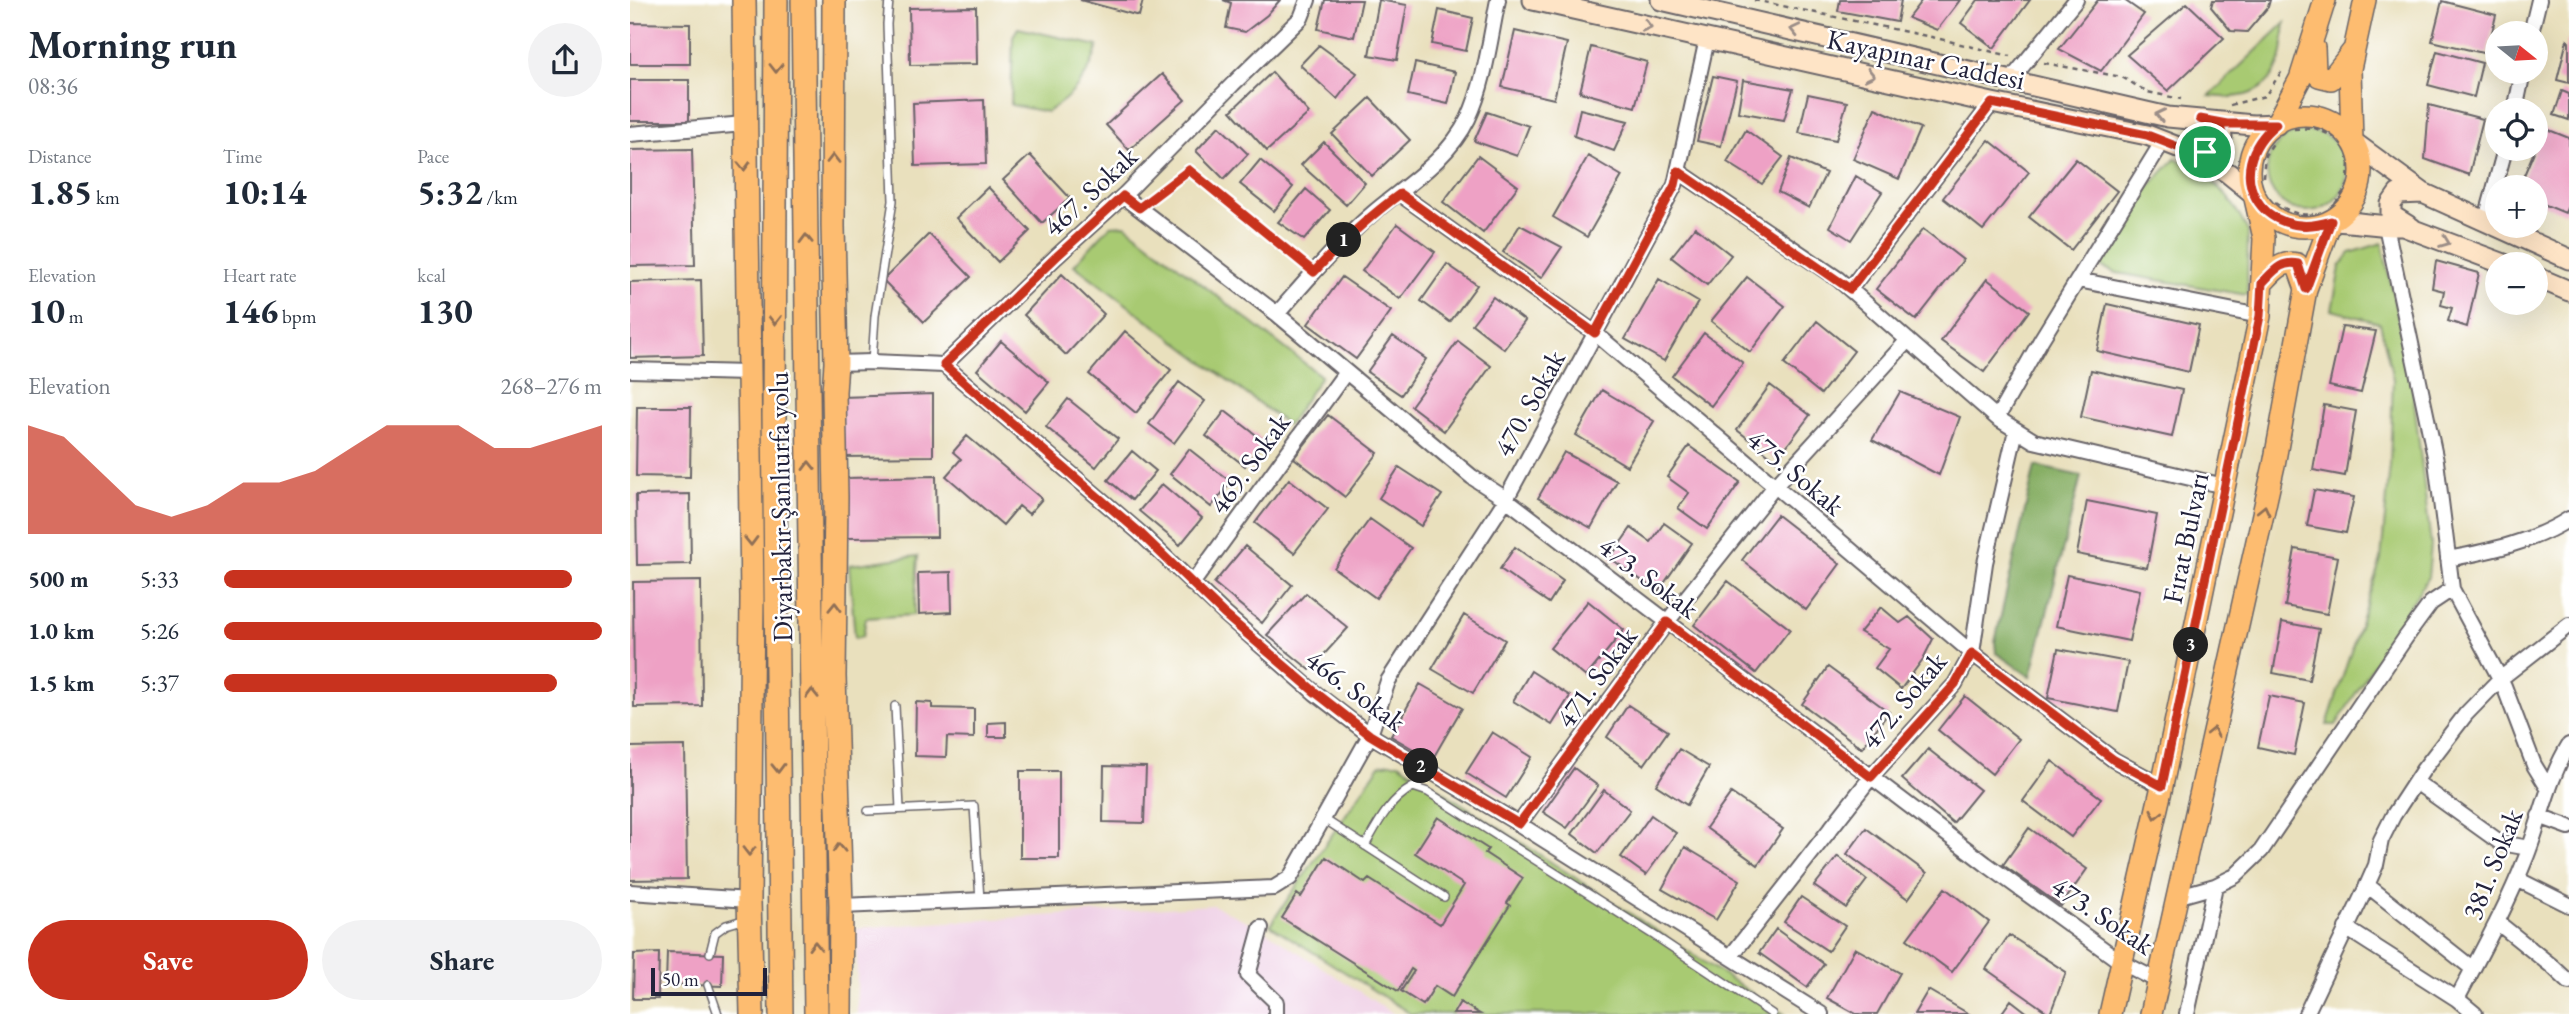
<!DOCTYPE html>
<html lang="en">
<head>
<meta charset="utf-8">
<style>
	:root { --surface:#fff; --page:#f2f2f3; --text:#1f2937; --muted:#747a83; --accent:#c8321e }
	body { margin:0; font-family:"EB Garamond",serif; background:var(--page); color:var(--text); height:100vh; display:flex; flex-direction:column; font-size:26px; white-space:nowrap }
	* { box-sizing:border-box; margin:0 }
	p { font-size:23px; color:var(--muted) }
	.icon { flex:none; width:38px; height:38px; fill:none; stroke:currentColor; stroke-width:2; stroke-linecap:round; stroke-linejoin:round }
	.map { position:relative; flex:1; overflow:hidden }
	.drawer { display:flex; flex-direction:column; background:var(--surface); width:630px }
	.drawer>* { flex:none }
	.needle { width:46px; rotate:108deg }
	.buttons { position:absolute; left:1855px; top:21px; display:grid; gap:14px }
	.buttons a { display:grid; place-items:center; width:63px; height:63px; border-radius:50%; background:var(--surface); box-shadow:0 7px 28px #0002; font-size:35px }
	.scale { position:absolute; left:21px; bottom:18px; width:116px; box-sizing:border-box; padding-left:7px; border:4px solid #22223b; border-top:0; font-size:19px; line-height:24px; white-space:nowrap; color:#22223b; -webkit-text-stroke:5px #fff; paint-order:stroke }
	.pin { position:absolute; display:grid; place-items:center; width:60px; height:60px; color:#fff; margin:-30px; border:4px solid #fff; border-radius:50%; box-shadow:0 2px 7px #0007 }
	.km { position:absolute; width:35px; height:35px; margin:-18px; border-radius:50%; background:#222; color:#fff; font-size:19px; line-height:35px; text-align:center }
	.round { display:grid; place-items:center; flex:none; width:74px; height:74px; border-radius:37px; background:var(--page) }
	.headline { display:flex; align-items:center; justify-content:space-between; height:119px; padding:0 28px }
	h1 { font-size:38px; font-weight:700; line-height:52px }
	.metrics { display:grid; grid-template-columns:repeat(3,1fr); gap:10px; height:119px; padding:7px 28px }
	.metrics div { display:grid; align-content:center }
	.metrics b { font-size:35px; font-weight:700 }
	.metrics small { font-size:19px; font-weight:400 }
	.metrics p { font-size:19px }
	.chart { height:196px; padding:14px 28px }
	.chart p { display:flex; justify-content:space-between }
	.chart svg { width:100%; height:126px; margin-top:7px; fill:var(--accent); opacity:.7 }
	.cta { display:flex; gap:14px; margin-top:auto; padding:14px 28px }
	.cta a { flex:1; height:80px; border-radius:42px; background:var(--accent); color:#fff; font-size:28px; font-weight:700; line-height:80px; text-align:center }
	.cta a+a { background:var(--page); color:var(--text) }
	ul { padding:0 28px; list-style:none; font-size:23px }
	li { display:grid; grid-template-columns:112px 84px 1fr; align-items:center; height:52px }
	li i { height:18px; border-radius:9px; background:var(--accent) }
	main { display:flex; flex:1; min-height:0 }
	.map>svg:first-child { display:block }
	.built { fill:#efd0e6 }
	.green { fill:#a8ca72; stroke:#657656; stroke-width:2 }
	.forest { fill:#86ae64; stroke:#546850; stroke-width:2 }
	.building { fill:#eea1c5 }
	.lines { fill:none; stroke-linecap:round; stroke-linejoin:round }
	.service-casing { stroke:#686468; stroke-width:10 }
	.minor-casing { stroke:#686468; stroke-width:18 }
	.secondary-casing { stroke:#686468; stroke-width:23 }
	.primary-casing { stroke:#686468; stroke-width:24 }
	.trunk-casing { stroke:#686468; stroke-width:26 }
	.path { stroke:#686468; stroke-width:2.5; stroke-dasharray:5 5; stroke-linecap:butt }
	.service { stroke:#fff; stroke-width:7 }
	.minor { stroke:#fff; stroke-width:14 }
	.secondary { stroke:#fee4c6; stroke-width:19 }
	.primary { stroke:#fdbc70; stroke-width:21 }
	.trunk { stroke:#fdbc70; stroke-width:23 }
	.oneway { stroke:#9b8d87 }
	.oneway2 { stroke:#906f56 }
	.route-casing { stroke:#fff; stroke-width:14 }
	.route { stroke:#c8321e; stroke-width:9 }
	.labels { text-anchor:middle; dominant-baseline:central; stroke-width:5; stroke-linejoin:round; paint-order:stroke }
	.street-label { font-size:28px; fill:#22223b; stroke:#fff }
</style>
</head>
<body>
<main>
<section class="drawer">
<div class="headline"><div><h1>Morning run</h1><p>08:36</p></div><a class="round"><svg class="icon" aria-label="share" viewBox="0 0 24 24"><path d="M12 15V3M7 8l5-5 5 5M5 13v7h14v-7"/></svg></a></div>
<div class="metrics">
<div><p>Distance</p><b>1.85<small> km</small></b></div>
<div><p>Time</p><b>10:14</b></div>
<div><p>Pace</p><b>5:32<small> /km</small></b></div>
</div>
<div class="metrics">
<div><p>Elevation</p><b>10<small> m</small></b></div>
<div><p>Heart rate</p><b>146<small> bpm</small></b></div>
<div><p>kcal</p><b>130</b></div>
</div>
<div class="chart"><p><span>Elevation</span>268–276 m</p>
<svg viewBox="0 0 160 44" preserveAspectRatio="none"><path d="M0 44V6L10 10L20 22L30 34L40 38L50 34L60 26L70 26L80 22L90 14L100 6L110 6L120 6L130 14L140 14L150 10L160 6V44z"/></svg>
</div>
<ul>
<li><b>500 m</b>5:33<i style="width:92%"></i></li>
<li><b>1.0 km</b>5:26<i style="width:100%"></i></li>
<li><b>1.5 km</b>5:37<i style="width:88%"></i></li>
</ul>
<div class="cta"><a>Save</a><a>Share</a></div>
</section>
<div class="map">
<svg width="1939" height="1014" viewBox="0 0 1939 1014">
	<rect width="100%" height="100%" fill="#fff"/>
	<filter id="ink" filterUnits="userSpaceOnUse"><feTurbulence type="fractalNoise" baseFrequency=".0143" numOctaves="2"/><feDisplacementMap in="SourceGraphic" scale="14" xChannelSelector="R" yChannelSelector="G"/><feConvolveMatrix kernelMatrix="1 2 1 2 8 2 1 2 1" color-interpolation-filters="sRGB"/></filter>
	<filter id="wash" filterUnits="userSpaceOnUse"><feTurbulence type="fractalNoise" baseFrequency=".00686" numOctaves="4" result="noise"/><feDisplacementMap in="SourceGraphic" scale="28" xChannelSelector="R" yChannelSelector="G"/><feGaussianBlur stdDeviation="1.57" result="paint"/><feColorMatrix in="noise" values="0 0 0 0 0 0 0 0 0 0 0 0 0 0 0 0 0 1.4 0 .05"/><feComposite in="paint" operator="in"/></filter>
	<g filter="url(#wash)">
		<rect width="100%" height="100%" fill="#e9e0bd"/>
		<path class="built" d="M583,905L631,928L764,1014H227V928Z"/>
		<path class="green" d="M1655,23C1653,35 1654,49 1650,61C1638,95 1611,100 1579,96Z
			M388,28L468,46C459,76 444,96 417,112L381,105L383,36Z
			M1637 171a40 40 0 1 1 80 0a40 40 0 1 1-80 0Z
			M1545,159L1572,170L1601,201L1618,231L1617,295L1487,273L1469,266L1517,189Z
			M495,225L691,376L658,425L444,265L480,226Z
			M1752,243L1782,383L1801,545L1798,577L1706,725H1697L1751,559L1760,465L1763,379L1750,323L1702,310L1710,267L1720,253Z
			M288,556L284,615L236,618L233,636L225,638L219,565Z
			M760,763H769L1154,1014H781L640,925L750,765Z"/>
		<path class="forest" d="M1405,466L1451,476L1401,677L1366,653L1365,642Z"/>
		<g id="blocks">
			<path class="building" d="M450,0H513L509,16Z
				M650,0L637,15L615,32L596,28L601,3L593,0Z
				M695,0H732L724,37L688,29Z
				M749,0L777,5L767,60L739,55Z
				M1210,0H1271L1267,22L1208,11Z
				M1292,0H1330L1307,30L1278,18Z
				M1348,0H1400L1364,48L1331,23Z
				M1468,0H1494L1514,14L1471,71L1429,49Z
				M1583,0H1640L1638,7L1617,32L1601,31L1581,7Z
				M1812,1L1866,15L1857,54L1802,41Z
				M1557,3L1594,38L1538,91L1497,55Z
				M346,7L347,64L280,65L279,8Z
				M809,10L843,18L836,51L802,44Z
				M0,23L60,24V64H0Z
				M885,31L937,43L924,99L872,87Z
				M1937,40L1939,41V83L1927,80Z
				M689,45L727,73L707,99L670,65Z
				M961,47L1017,62L1005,107L950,92Z
				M1807,51L1852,63L1844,97L1798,85Z
				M785,63L825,72L818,104L778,95Z
				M642,72L679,113L637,151L601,111Z
				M532,74L555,100L499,150L476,125Z
				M1083,76L1107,81L1091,146L1067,141Z
				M0,80H59V121H0Z
				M1113,80L1163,89L1154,120L1108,112Z
				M1932,91L1939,94V120L1924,115Z
				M1178,94L1217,102L1206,140L1169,133Z
				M740,98L780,140L742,176L702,134Z
				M354,100L356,164L285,166L283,103Z
				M1799,105L1853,119L1839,175L1795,159Z
				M1245,108L1291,128L1269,179L1223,159Z
				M950,109L998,121L984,151L944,136Z
				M857,112L899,126L887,156L844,141Z
				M589,126L618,154L594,179L566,151Z
				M1914,128L1939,138V203L1935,213L1906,201V187H1889Z
				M1116,130L1153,157L1132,184L1097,162Z
				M1359,140L1399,172L1353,230L1313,198Z
				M694,142L735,183L716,205L671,165Z
				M62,149L65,265L0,266V150Z
				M400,155L440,198L412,223L373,180Z
				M848,156L888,186L853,233L813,202Z
				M958,156L992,176L957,237L923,217Z
				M1161,158L1196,173L1179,208L1148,192Z
				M1446,159L1487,191L1441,250L1399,217Z
				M630,160L663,187L644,211L610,184Z
				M1226,176L1252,192L1221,240L1200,227Z
				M358,187L400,231L368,262L326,218Z
				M676,189L700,210L674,240L648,222Z
				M767,224L805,252L770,299L732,271Z
				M890,225L932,247L911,278L873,252Z
				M1065,227L1101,255L1077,285L1041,257Z
				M1293,229L1333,260L1286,320L1246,289Z
				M299,234L341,277L294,322L253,280Z
				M1806,261L1849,273L1837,327L1818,321L1822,308L1811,305L1814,291L1802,288Z
				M817,264L847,285L820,322L791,301Z
				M432,274L474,314L436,355L394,315Z
				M712,277L761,311L726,359L678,324Z
				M1117,277L1155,306L1120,352L1081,321Z
				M1029,279L1068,302L1034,361L995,339Z
				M1357,279L1399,311L1354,372L1311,341Z
				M71,280L73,356L0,358V282Z
				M863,297L895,321L874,349L842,324Z
				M1477,304L1569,325L1559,372L1467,351Z
				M1187,321L1224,351L1191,394L1154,364Z
				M1712,327L1746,331L1731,393L1699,386Z
				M495,331L541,370L506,413L459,374Z
				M1074,333L1113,363L1081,406L1042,376Z
				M763,336L796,359L771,395L737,372Z
				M371,341L419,382L395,411L347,370Z
				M828,341L861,366L814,431L781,406Z
				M1461,370L1552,390L1542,437L1451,417Z
				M549,382L575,401L544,443L519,424Z
				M1140,385L1180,415L1146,460L1107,430Z
				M972,390L1024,421L997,466L946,435Z
				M1270,392L1330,417L1309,475L1242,440Z
				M303,394V456L212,457V397Z
				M438,399L488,439L466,467L416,427Z
				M1694,405L1726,411L1715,476L1683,470Z
				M7,407H61L60,477L6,476Z
				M595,411L634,441L615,466L576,436Z
				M698,415L748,453L715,497L664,458Z
				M337,436L412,499L399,514L389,506L373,525L316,476L331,459L323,452Z
				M1059,446L1110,482L1077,529L1048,508L1059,493L1037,477Z
				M559,449L601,482L581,507L540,474Z
				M502,451L526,471L502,500L478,480Z
				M934,452L987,481L961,528L908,498Z
				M769,467L812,495L791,526L749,498Z
				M306,476L307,537L217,538L216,478Z
				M659,479L698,509L664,553L625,523Z
				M532,484L572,518L550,545L509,511Z
				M1684,490L1724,497L1716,533L1677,526Z
				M60,494L61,564L7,565L6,495Z
				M1457,501L1527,515L1517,568L1447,554Z
				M1147,515L1210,564L1176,610L1112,560Z
				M740,519L781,548L746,598L704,568Z
				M1034,523L1062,543L1028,592L980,558L1001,528L1021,542Z
				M615,546L662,585L632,623L584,583Z
				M885,547L933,581L919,603L870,569Z
				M1665,549L1708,557L1697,614L1655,606Z
				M321,572L322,612L289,614L288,573Z
				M1437,575L1510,590L1499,641L1426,626Z
				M71,581L72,706L4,707L3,582Z
				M1098,581L1160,629L1126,673L1064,625Z
				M676,593L718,628L680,670L637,635Z
				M958,601L994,630L956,677L920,648Z
				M1251,607L1270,623L1279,617L1303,639L1293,659L1271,689L1245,668L1259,649L1230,632Z
				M834,615L875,640L843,693L802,669Z
				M1652,622L1689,629L1679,680L1643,673Z
				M1428,649L1498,662L1488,712L1418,698Z
				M1198,667L1259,712L1232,748L1172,704Z
				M901,671L940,696L922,725L883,701Z
				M790,684L832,708L802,760L761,736Z
				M1335,696L1389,739L1362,774L1308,730Z
				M1639,696L1675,703L1664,755L1628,747Z
				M286,702L302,703V708L344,709V738L317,737L316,757L285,756Z
				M998,705L1038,731L1014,765L977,737Z
				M376,722V737H358V723Z
				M862,732L902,757L876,798L836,773Z
				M55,746L57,879L0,880V747Z
				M1049,749L1079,767L1057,805L1026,785Z
				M1298,749L1350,790L1323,823L1272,779Z
				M1422,761L1471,798L1441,837L1393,801Z
				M474,766L516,767L514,823L473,822Z
				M944,768L968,786L937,828L913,812Z
				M390,771H429V858H390Z
				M974,790L1000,810L967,853L942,834Z
				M1101,793L1153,829L1128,865L1076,828Z
				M1021,815L1046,833L1016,875L991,857Z
				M808,817L858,849L855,853L893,878L877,903L880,905L822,997L805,986L793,1005L771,991L784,971L781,969L768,991L652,918L667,894L671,897L696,857L735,883L739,879L810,924L834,885L785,853Z
				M1236,828L1297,873L1278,899L1217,854Z
				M1399,828L1457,869L1431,906L1373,865Z
				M1055,847L1110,880L1086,920L1032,889Z
				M1208,856L1237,880L1216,908L1184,886Z
				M1315,888L1359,922L1322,972L1277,939Z
				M1171,897L1215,926L1198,951L1154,922Z
				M1146,929L1194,964L1177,987L1129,953Z
				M1379,935L1436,972L1420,1014L1356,969Z
				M1225,948L1270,973L1247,1014H1226L1197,998Z
				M37,952L93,954L92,986L36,984Z
				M29,953L28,999H3L4,954Z
				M1298,990L1339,1014H1284Z
				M1381,1000L1399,1014H1371Z
				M830,1002L850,1014H823Z"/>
		</g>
	</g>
	<g filter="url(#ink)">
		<use href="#blocks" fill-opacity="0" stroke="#686468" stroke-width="2"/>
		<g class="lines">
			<defs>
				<path id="service" d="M510,208L559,170L684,272
					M242,362L245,316L263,201L257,24L259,0
					M265,706L270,809
					M238,811L344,806L350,900
					M694,819L814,897
					M735,846C748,823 759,800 783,787L798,792L1025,936L1142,1014
					M80,953L85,933L96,925L116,919
					M78,985L88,1014"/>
				<path id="minor" d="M1901,33L1909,0
					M1381,80L1446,0
					M1885,110L1893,72
					M0,134L114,124
					M1048,171L1208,279L1367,418L1404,441L1594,486
					M770,194L965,333L1342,653L1484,760L1532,786
					M493,196L647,314L842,477L876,499L1356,864L1491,962L1528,981
					M1855,223L1875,149
					M1756,226L1806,461L1822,589L1874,686L1904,765L1918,788
					M1448,280L1630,316
					M1220,289L1362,103
					M647,314C678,279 708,243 743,213C776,185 818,160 838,119C855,83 860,39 868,0
					M206,363L242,362L314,365L426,257L493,196L603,84L671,18L678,0
					M314,365L509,532L595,614L685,693L740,735L889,824L1191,1014
					M0,370L117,373
					M1367,418L1411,340L1533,141
					M1818,559C1860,551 1903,542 1939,519
					M562,584L716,372
					M1786,782L1871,843L1899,848
					M1909,816L1939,827
					M889,824L1037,622L1145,486L1278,340
					M1887,879L1939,905
					M1737,885L1843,969
					M0,892L119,900
					M1546,897L1585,886L1605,876L1631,851L1776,637L1801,603L1822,589
					M211,906L644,888L660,878L740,735L758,681L876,499L1045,185L1077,39
					M1867,922L1923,967L1939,982
					M631,928L618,975L646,1002V1014
					M1716,928L1827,999L1845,1014
					M1101,956L1241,777L1325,684L1342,653L1355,563L1386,430
					M1827,999C1851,953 1876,908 1895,860C1911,821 1917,781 1939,745
					M1557,1014L1585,886
					M1676,1014L1735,890L1746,865L1751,840L1763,816L1793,770L1836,714L1870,679L1939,625"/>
				<path id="secondary" d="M903,0L1362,103L1517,135L1558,151L1598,173L1624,194
					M1031,0L1538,117L1623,125L1646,124
					M1722,141L1793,193L1939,259
					M1559,151L1575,152L1586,149L1592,137L1591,130L1573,120
					M1701,221C1726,221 1749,227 1773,226L1874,264
					M1782,228L1761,215V204L1768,194L1793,193
					M1906,277L1939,291"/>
				<path id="primary" d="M1684,48L1685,71L1689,76L1701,79L1722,52
					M1619 171a56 56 0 1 1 112 0a56 56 0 1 1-112 0Z
					M1646,124L1670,79L1695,0
					M1722,141L1720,69L1735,0
					M1632,283C1643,272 1651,260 1667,264L1676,289
					M1480,1014L1532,786L1630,316L1634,238L1624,194
					M1521,1014L1644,465L1676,289L1701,221"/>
				<path id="trunk" d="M114,0L122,598L119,900L122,1014
					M146,0L144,415L151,1014
					M173,0L186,1014
					M204,0L203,226L206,363L204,392L206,497L204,676L211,906L210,1014"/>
			</defs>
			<use href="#service" class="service-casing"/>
			<use href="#minor" class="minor-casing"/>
			<use href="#secondary" class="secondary-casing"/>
			<use href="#primary" class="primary-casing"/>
			<use href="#trunk" class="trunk-casing"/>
			<path class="path" d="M1124,0L1306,38L1380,56
				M1414,63L1492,77L1517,92L1551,99
				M1600,105L1635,96L1652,71
				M1664,129L1685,128L1704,137
				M1633,177L1635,155L1644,142
				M1645,202C1657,211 1668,216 1683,214
				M1705,204L1718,185L1719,159"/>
			<use href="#service" class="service"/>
			<use href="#minor" class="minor"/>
			<use href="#secondary" class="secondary"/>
			<use href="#primary" class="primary"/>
			<use href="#trunk" class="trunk"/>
		</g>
		<defs><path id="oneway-chevron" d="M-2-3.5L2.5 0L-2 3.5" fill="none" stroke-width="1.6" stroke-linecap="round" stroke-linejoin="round" transform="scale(1.75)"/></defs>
		<g class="oneway">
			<use href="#oneway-chevron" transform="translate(1017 26) rotate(13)"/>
			<use href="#oneway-chevron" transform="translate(1165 30) rotate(-167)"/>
			<use href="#oneway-chevron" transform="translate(1240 75) rotate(13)"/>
			<use href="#oneway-chevron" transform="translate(1530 115) rotate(-168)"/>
			<use href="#oneway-chevron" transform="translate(1815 242) rotate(21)"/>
		</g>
		<g class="oneway2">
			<use href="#oneway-chevron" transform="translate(146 68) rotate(90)"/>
			<use href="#oneway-chevron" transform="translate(203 159) rotate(-90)"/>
			<use href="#oneway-chevron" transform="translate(114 166) rotate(89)"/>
			<use href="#oneway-chevron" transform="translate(176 239) rotate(-91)"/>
			<use href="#oneway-chevron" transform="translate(145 320) rotate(90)"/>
			<use href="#oneway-chevron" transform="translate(179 466) rotate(-91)"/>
			<use href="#oneway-chevron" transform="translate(1634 510) rotate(-77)"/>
			<use href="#oneway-chevron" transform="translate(121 541) rotate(89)"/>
			<use href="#oneway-chevron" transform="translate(205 607) rotate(-89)"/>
			<use href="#oneway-chevron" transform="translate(182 694) rotate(-91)"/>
			<use href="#oneway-chevron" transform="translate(1583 732) rotate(-77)"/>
			<use href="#oneway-chevron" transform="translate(148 768) rotate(89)"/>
			<use href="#oneway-chevron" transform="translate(1526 814) rotate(103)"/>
			<use href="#oneway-chevron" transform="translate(209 848) rotate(-92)"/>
			<use href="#oneway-chevron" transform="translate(119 851) rotate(90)"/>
			<use href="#oneway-chevron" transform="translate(185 946) rotate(-91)"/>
		</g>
	</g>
	<g class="lines" filter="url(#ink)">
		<defs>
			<path id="route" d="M1362,103L1517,135L1558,151L1575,152L1586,149L1592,137L1591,130L1570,119L1597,124H1646C1589,170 1631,244 1701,221L1676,289L1668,264C1651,260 1643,272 1632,283L1630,316L1532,786L1484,760L1342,653L1325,684L1241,777L1037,622L889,824L740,735L685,692L594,614L509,532L314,365L426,257L493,196L509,208L559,170L684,272C711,243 738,217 770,194L965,333L1045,185L1048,171L1220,289Z"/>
		</defs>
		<use href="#route" class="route-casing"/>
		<use href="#route" class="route"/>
	</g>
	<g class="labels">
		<g class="street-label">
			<text transform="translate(1296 59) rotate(12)">Kayapınar Caddesi</text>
			<text transform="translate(460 191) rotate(-43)">467. Sokak</text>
			<text transform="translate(899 403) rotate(-61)">470. Sokak</text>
			<text transform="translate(619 463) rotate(-54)">469. Sokak</text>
			<text transform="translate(1166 472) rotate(40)">475. Sokak</text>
			<text transform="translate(150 507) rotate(-91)">Diyarbakır-Şanlıurfa yolu</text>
			<text transform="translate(1555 538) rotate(-78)">Fırat Bulvarı</text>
			<text transform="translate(1019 577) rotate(37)">473. Sokak</text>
			<text transform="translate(966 677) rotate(-54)">471. Sokak</text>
			<text transform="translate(726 690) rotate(37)">466. Sokak</text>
			<text transform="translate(1273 700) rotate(-50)">472. Sokak</text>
			<text transform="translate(1862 864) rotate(-68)">381. Sokak</text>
			<text transform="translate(1473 915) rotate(34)">473. Sokak</text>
		</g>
	</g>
</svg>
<div class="buttons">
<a><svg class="needle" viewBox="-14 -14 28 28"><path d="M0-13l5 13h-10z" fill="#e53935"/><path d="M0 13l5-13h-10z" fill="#747a83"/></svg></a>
<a><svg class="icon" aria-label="locate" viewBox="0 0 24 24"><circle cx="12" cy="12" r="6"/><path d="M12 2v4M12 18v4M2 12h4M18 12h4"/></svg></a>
<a>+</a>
<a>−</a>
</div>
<div class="scale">50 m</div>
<div class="pin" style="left:1575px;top:152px;background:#1e9e55"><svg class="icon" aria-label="arrive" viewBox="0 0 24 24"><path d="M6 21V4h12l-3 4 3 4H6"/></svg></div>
<b class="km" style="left:714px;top:240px">1</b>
<b class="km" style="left:791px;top:766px">2</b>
<b class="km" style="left:1561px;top:645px">3</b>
</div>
</main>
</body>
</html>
